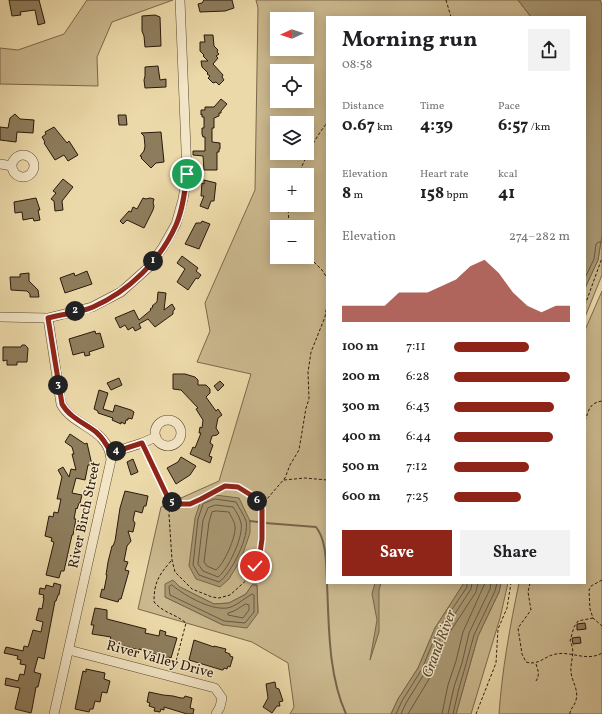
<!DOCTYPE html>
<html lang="en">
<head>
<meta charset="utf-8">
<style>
	:root { --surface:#fff; --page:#f2f2f2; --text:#202124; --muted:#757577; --accent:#8f2418 }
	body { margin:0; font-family:Vollkorn,serif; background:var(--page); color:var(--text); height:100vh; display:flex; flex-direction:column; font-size:15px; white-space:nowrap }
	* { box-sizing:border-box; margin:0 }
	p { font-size:13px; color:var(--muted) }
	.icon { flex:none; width:22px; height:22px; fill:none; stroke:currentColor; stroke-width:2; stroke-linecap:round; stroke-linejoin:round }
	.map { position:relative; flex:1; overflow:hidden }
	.sheet { position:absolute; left:326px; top:16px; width:260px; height:568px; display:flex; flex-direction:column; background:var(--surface); border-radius:0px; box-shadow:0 2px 10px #0003 }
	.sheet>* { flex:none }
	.needle { width:26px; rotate:267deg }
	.buttons { position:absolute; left:270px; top:12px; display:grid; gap:8px }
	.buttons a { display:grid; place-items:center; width:44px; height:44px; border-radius:0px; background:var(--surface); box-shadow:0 2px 10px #0003; font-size:20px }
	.pin { position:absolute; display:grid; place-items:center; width:34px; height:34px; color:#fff; margin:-17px; border:2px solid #fff; border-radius:50%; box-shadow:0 1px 4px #0007 }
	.km { position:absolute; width:20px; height:20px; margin:-10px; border-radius:50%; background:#222; color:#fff; font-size:11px; line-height:20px; text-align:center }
	.round { display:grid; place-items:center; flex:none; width:42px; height:42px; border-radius:0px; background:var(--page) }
	.headline { display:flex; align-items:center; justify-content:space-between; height:68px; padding:0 16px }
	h1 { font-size:22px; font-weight:700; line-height:30px }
	.metrics { display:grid; grid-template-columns:repeat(3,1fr); gap:6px; height:68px; padding:4px 16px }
	.metrics div { display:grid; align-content:center }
	.metrics b { font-size:17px; font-weight:700 }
	.metrics small { font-size:11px; font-weight:400 }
	.metrics p { font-size:11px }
	.chart { height:112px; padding:8px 16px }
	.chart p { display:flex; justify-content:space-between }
	.chart svg { width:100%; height:72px; margin-top:4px; fill:var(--accent); opacity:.7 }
	.action { display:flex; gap:8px; margin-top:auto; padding:8px 16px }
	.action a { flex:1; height:46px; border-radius:0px; background:var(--accent); color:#fff; font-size:16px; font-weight:700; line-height:46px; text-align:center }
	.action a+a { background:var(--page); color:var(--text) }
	ul { padding:0 16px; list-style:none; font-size:13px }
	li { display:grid; grid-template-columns:64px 48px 1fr; align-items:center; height:30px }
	li i { height:10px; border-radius:5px; background:var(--accent) }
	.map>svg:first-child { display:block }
	.green { fill:#cbb88e; stroke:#7a684c; fill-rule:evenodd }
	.water { fill:#a99873; stroke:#756549 }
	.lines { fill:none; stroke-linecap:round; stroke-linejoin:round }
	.shore { stroke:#68583f; stroke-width:1 }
	.stream { stroke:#756549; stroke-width:2 }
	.building { fill:#8e7d5d; stroke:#28190b }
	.minor-casing { stroke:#594932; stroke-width:10 }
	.path { stroke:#28190b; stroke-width:1; stroke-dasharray:3 2; stroke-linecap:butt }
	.minor { stroke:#f3e6c7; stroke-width:9 }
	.route-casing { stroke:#fff; stroke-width:8 }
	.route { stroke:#8f2418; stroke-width:5 }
	.labels { text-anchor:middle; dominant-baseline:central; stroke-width:3; stroke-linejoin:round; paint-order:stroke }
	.street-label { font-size:14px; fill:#28190b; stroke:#f3e6c7 }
	.water-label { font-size:15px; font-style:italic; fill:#5c4c35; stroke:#f3e6c7 }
</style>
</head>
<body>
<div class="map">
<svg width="602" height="714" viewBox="0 0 602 714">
	<rect width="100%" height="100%" fill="#ecd9a9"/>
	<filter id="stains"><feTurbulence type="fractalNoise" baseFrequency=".005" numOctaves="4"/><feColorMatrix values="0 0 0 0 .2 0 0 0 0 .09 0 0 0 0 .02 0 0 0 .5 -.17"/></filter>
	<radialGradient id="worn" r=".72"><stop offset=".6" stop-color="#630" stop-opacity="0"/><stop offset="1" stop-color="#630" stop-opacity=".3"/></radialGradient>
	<path class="green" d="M87,0H173L112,22L97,57L98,86L0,84V48L18,50L64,34Z
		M256,0H518L531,17H327V583H464L435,628L418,668L398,699L391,714H290L294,707L288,663L252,642L138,609L161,507L219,481L251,374L197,362L210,331L205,303L255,190L258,8ZM277,19H307V49H277ZM277,71H307V101H277ZM277,123H307V153H277ZM277,175H307V205H277ZM277,227H307V257H277ZM173,580L180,587L214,604L229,603L246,594L252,585H257L258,613L223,625L165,597Z
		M602,235V275L585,317V288L598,260Z
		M602,291V714H499C502,670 510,626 519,583H585V330Z
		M501,583H508L500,618L471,714H456L478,636L499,592Z"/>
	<path class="water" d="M518,0H600L602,5V235L598,260L585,288V17H531Z
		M215,495L239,498L250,521V533L241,559L229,579L220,587L196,579L189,566L195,518L201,500Z
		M173,580L180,587L214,604L229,603L246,594L252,585H257L258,613L247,628L223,625L165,597V584Z
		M375,583H381L379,590V632L370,660L377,620L372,594Z
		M464,583H501L499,592L478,636L456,714H391L398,699L418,668L435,628Z"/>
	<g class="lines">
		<path class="shore" d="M585,278L594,259L596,244L599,242H602
			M215,499L236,502C239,508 244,515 246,521C250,536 231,574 219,582L199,575L193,565L198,519L203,504Z
			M216,505L233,507C236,511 240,518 241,523C244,536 228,570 218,577L203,571L198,564L203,520L208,508Z
			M217,511L229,512C231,517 235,522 235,527C236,537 224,564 216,570L207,566L204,562L209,522L212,512Z
			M172,585C185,596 215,613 231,607C239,604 246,597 252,594L254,595V612L245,623L224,621L170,595L169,587Z
			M246,604L249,605V610L243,618L228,615V613L234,611Z
			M396,714L402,701L422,669L438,630L467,587V583
			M401,714L406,703L426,671L443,632L471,589L472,583
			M408,714L432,674L448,635L476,592L478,583
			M442,714L448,685L456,661L463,632L485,583
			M448,714L454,687L462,663L469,633L490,589L491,583
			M453,714L459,688L466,664L474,635L495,591L497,583"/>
		<path class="stream" d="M250,521L258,522
			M265,523L316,527C327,541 326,564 327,582
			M327,583C329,626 328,674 346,714"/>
	</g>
	<path class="building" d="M9,0H39L45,23L38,25L35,10L20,12L21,15L12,16Z
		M204,0H232L234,8L225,11L200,12L198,4L202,3Z
		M142,16L155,15L160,17L161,46L145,47L144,36L142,31Z
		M204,35H213L214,46L218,50L217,52L219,54L216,56L218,58L213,64L223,75L222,77L224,80L219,85L216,82L213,83L208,78L210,76L207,74L208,73L202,67L201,61H208L203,56L204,55L200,51V42H205Z
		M158,66L160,80L166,79V87L145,88L144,80L145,76V67Z
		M221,99L227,104L221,111V113H219V116L214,118V128H212V142L220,143V149H219V152H217V170H204L203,156L193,155V151H205V137H203L202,134V128H204V117H202V114L201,115V110H205V107H214Z
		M15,114L20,119L34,120L33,133L17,132L16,142L0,140V127L8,128L10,118Z
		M118,115H126L127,125H119Z
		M54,127L67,143L69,141L78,155L68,161L64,155L55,160L44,143L45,142L42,137L46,134L45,132Z
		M161,132L164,162L156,163L151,168L141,158L142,157L140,156L144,151L145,146L144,136L141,133Z
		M63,179L73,187L62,201L63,210L55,211L54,201L51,199L56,193L53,191Z
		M204,180L216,183L214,201H211L208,209L200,206L204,196H201L202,183L204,184Z
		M36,198L40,210H38L40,220L34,221L33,218L23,220L22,212L15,213L14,202Z
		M143,198L146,199L150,198L154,199L153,203L154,206L153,210L144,228L127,220L123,224L120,221L129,211L131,212L133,207L137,209Z
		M202,221L210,224L199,249L185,244L196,223H201Z
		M182,256L198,268L196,271L201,275L198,279L196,278L188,290L177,282L185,269L177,263Z
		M87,271L92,284L65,293L60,278L74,273L75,276Z
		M29,273V281L38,290L39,297H30V294L27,291L11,290L10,277H20V274Z
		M158,292L166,293L164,310L172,304L175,309L173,311V314L155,327L148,319L139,324L141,328L135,331L133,327L128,330L125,325L120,328L115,318L134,310L139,320L151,310L150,309L153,307L152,306L157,302Z
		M95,331L96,334L100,333L104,347L89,352L90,355L85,356L84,352L73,355L69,339Z
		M22,345H25L28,348L27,362H17V365H7V360L3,361V347H21Z
		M173,374H185L195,377L198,380V385H206L210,389V393L206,397L216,411L218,409L222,415L218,418L216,428L219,433L217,435L212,436L210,443L213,445L209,456L212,457L210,463L190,454L193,447L195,448L201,433H199L200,427L202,428L203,420L196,409L198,408L181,390L173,389Z
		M119,378L122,385L111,390L107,383Z
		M220,381L224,385L218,391L214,386Z
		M99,390L108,393L103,409L113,412L115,405L131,410L134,412L132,419L128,418V420H126L125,424L121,422V424L112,420L113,418L98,413V411L94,409Z
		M70,434L85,444L87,443L92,465H88L85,480L76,478L72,493L82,495L80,503H79L77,509L76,508L74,519H76L75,524L73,535H72L64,571H61L59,578L46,575L54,542L51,541L52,538L45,536L49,516L53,517L54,512L58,513L61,499H57L62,477L58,470L63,467L69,477L71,469L76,470L72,454H74L72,447L65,442Z
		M181,457L196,466L190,475L176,484L167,468L178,462Z
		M133,459L138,472L131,475L127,462Z
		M125,491L148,496L146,506H144L142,513L135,511L133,520L135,523L133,532L128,531L131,541L127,546L124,561L128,562L125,570L129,571L121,599H119L118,602L100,597L102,589L104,590L107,575H106L108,562L112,546H113L115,541L120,508Z
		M54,583L61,585L60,589L59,595H58L56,601H55L44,659L38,657L34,672L41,674L38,687H36L32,709L31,713L15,709L20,688L5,685L6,678L18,681L20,674L24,675L26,665L20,664L21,660L17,659L18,656L4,653L6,647L23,651L24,646L28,647L33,630L41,632L43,622L36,620L39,608L42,609L44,598H43L44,595L39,594L40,588L45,589L46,585L53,587Z
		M95,608L107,610V619L146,629L145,633L159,636L160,630L166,632L165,635L177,638L171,658L168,657L167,658L149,652L139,649V650L109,642L111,637L92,634L94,625H91Z
		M585,623L586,629L577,630V624Z
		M580,637L581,643L573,644L572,638Z
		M194,640L214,647V646L226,649L225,652L230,654V656L233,657L230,667L228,666L227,669L224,668L223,670H222L189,660Z
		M86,669L105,673L104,679L110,681L107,693L102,692L100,702L95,701L93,709H90L89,712L75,709L83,671L86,672Z
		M275,682L276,688L279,689L283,701L279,702L280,706H277L272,713L263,707L268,698L266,684Z
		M149,692L163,695L173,696L181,698H184L185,696L192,698L190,708L194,709L193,714H187L164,707V710L161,709L160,712L154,711L155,708L149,706L150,703L147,702Z"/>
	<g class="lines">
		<defs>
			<path id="minor" d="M12 166a11 11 0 1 1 22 0a11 11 0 1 1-22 0Z
				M0,164L12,166
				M0,317L48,318L92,307L121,292L149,267L163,247L176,224L183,199L187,174L180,0
				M48,318L61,404C74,428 109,428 111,460L54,714
				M155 433a13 13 0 1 1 26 0a13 13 0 1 1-26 0Z
				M111,453L142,443L156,437
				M69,650L215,688L222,698L220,707L216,714"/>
		</defs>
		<use href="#minor" class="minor-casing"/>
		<path class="path" d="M446,0L451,17
			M298,175C306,157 314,139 327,123
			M288,205L289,227
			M307,255L322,270L327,278
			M585,305L602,258
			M585,421C589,410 589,403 602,401
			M145,450L170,502L169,515L172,560L175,572L192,589L212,597L219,598L230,595L251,576L260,553L262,539L261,506L254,497L246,491L238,487L231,485L225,486L201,499L191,504H181L170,502
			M284,480L305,478L327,480
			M261,506L285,478L290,465L299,450L306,408L309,399L308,372L311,352L325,317L326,310L327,308
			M171,561C159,575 154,582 154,602C165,614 174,613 186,623L174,669
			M602,580L591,586L589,590L590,609L593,618L602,626
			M530,583L528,592L531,610L518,628L522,654L526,662C539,666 544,656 556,654C572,651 587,662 602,653
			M536,664C538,670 540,675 536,681
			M476,714L496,663L498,629L507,608L511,583
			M570,714C570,708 575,706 576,700C579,690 572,682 571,672C570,662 576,651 570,641L574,627L578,621L593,618"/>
		<use href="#minor" class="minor"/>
	</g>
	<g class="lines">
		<defs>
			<path id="route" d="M187,174C185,190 183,209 176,225C160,261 129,291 93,307C79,313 62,314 48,318L62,404C69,417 84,423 96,432C103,438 107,445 111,453L142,443L170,502L181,504H190L201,499L225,486L238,487L254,497L262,509V539L260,553L255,566"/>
		</defs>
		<use href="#route" class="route-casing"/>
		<use href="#route" class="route"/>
	</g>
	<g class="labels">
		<g class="street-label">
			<text transform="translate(85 515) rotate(-78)">River Birch Street</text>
			<text transform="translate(160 660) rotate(15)">River Valley Drive</text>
		</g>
		<g class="water-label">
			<text transform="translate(440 644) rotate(-69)">Grand River</text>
		</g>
	</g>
	<rect width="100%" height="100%" filter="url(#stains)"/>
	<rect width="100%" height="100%" fill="url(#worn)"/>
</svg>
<div class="buttons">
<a><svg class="needle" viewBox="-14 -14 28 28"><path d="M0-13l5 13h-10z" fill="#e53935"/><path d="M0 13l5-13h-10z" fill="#757577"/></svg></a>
<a><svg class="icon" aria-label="locate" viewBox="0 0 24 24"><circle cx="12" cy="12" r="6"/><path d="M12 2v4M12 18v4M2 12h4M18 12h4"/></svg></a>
<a><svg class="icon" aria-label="layers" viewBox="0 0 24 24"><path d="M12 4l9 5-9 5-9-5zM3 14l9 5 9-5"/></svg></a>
<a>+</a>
<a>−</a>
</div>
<div class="pin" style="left:187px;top:174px;background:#1e9e55"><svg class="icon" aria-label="arrive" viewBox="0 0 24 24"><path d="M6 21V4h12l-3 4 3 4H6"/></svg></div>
<div class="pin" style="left:255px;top:566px;background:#d93025"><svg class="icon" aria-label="check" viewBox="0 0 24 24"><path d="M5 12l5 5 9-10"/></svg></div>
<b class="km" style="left:153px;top:261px">1</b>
<b class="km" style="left:75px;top:311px">2</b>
<b class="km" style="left:58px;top:385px">3</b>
<b class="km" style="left:116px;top:451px">4</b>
<b class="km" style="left:172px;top:502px">5</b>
<b class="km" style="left:257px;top:501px">6</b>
<section class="sheet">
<div class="headline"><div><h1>Morning run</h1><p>08:58</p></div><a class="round"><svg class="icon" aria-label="share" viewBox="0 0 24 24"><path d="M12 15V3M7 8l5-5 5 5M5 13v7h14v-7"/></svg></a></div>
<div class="metrics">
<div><p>Distance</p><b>0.67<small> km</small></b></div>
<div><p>Time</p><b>4:39</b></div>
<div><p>Pace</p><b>6:57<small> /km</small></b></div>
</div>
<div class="metrics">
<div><p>Elevation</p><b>8<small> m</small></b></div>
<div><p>Heart rate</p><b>158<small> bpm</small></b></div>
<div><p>kcal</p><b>41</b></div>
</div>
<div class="chart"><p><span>Elevation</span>274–282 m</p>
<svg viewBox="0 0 160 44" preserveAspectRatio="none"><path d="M0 44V34L10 34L20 34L30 34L40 26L50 26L60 26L70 22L80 18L90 10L100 6L110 14L120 26L130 34L140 38L150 34L160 34V44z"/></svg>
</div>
<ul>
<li><b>100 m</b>7:11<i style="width:65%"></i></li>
<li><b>200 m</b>6:28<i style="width:100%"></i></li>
<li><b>300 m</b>6:43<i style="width:86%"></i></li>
<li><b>400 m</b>6:44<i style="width:85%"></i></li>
<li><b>500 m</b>7:12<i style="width:65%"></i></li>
<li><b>600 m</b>7:25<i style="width:58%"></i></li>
</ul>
<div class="action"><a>Save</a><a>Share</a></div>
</section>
</div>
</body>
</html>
